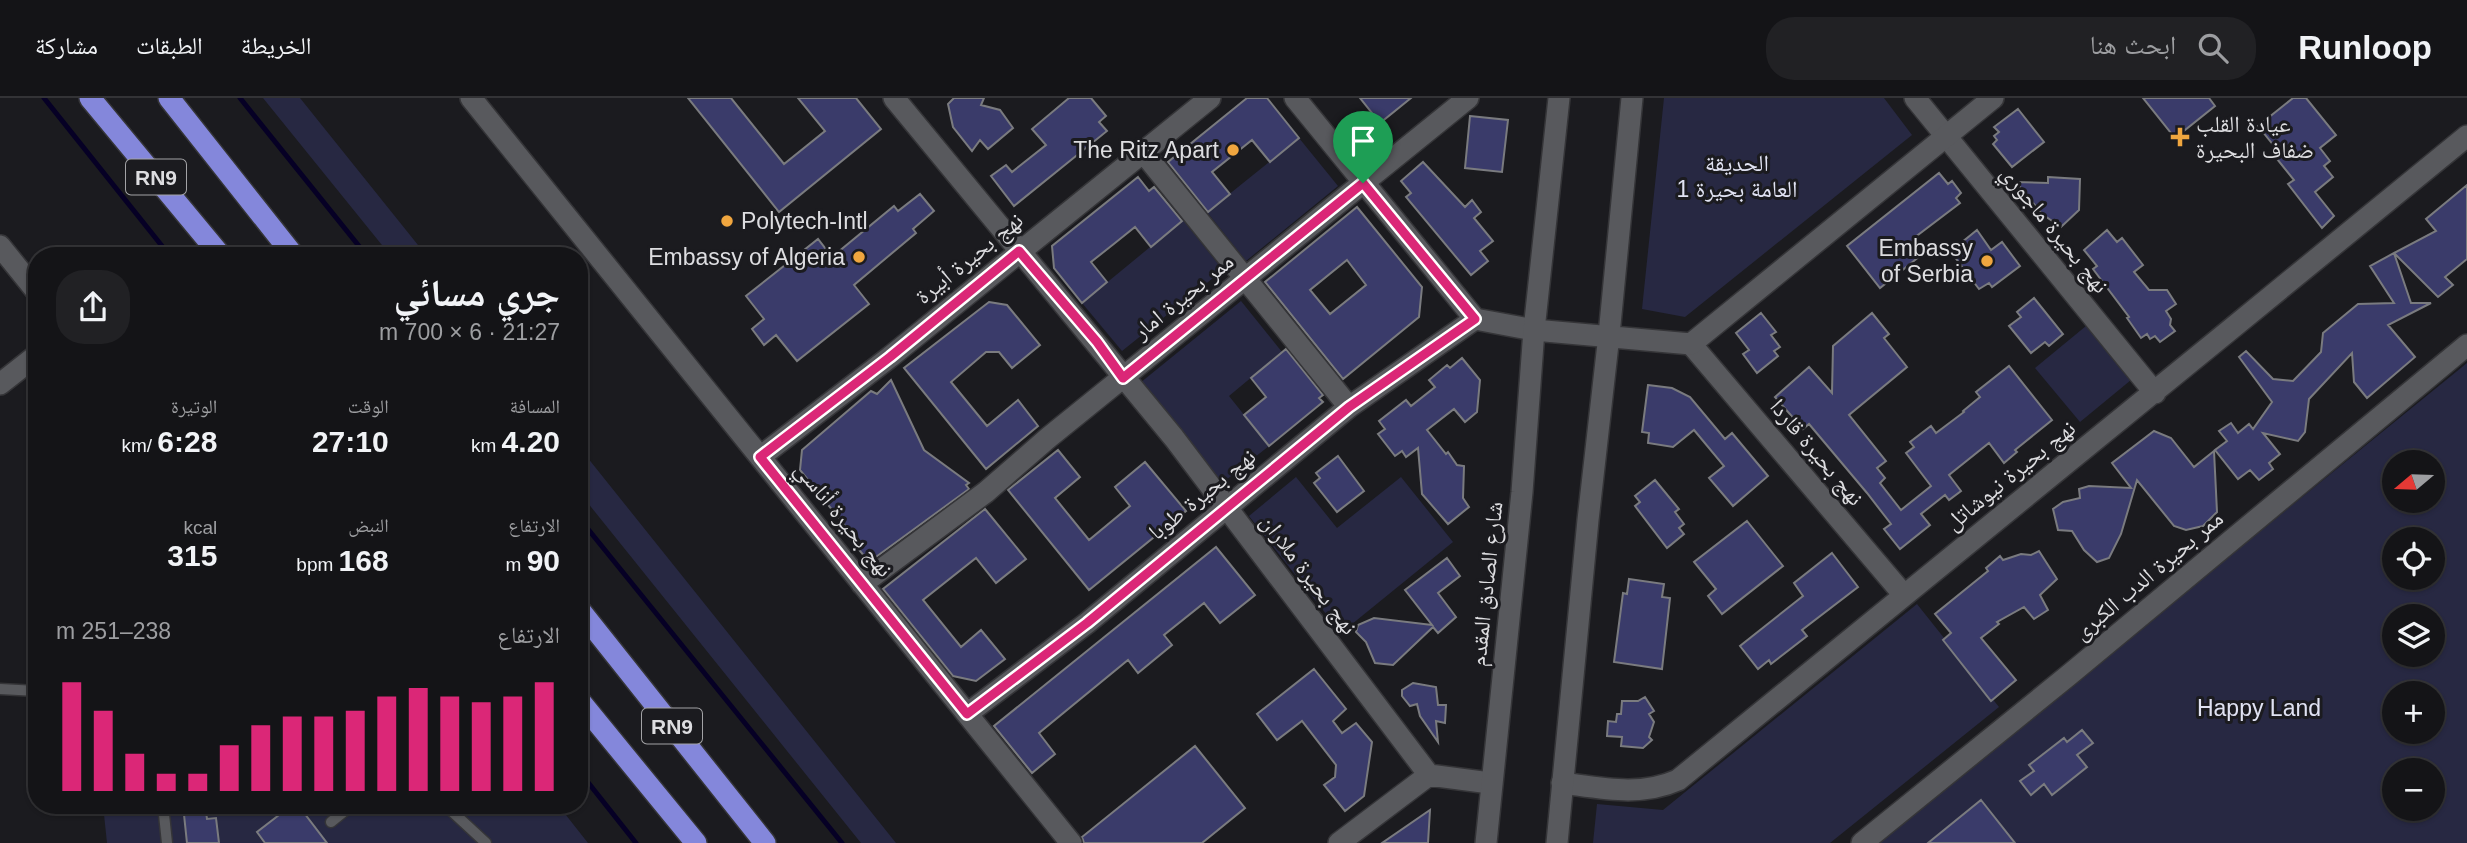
<!DOCTYPE html>
<html lang="ar">
<head>
<meta charset="utf-8">
<style>
	:root { --surface:#141417; --page:#212124; --text:#f1f3f6; --muted:#9d9ea1; --line:#333336; --accent:#db2777 }
	body { margin:0; font-family:Arial,"Noto Naskh Arabic",sans-serif; background:var(--page); color:var(--text); direction:rtl; height:100vh; display:flex; flex-direction:column; font-size:26px; white-space:nowrap }
	* { box-sizing:border-box; margin:0 }
	p { font-size:23px; color:var(--muted) }
	.icon { flex:none; width:38px; height:38px; fill:none; stroke:currentColor; stroke-width:2; stroke-linecap:round; stroke-linejoin:round }
	.map { position:relative; flex:1; overflow:hidden; direction:ltr }
	.panel { position:absolute; left:28px; top:149px; width:560px; height:567px; display:flex; flex-direction:column; background:var(--surface); border-radius:28px; box-shadow:0 2px 5px #0004,0 0 0 2px var(--line); direction:rtl }
	.panel>* { flex:none }
	.needle { width:46px; rotate:251deg }
	.controls { position:absolute; left:2382px; top:352px; display:grid; gap:14px }
	.controls a { display:grid; place-items:center; width:63px; height:63px; border-radius:50%; background:var(--surface); box-shadow:0 2px 5px #0004,0 0 0 2px var(--line); font-size:35px }
	.pin { position:absolute; display:grid; place-items:center; width:60px; height:60px; color:#fff; margin:-72px -30px; border-radius:50% 50% 50% 0; rotate:-45deg; box-shadow:0 0 7px #0007 }
	.pin .icon { rotate:45deg }
	.round { display:grid; place-items:center; flex:none; width:74px; height:74px; border-radius:28px; background:var(--page) }
	.summary { display:flex; align-items:center; justify-content:space-between; height:119px; padding:0 28px }
	h1 { font-size:38px; font-weight:700; line-height:52px }
	.stats { display:grid; grid-template-columns:repeat(3,1fr); gap:10px; height:119px; padding:7px 28px }
	.stats div { display:grid; align-content:center }
	.stats b { font-size:30px; font-weight:700 }
	.stats small { font-size:19px; font-weight:400 }
	.stats p { font-size:19px }
	.chart { height:196px; padding:14px 28px }
	.chart p { display:flex; justify-content:space-between }
	.chart svg { width:100%; height:126px; margin-top:7px; stroke:var(--accent); stroke-width:6 }
	header { display:flex; align-items:center; gap:42px; box-sizing:border-box; height:98px; padding:0 35px; background:var(--surface); border-bottom:2px solid var(--line) }
	header strong { font-size:33px }
	nav { display:flex; gap:38px; margin-inline-start:auto; font-size:24px }
	.search { width:490px; height:63px; background:var(--page); display:flex; align-items:center; gap:18px; box-sizing:border-box; padding:0 24px; border-radius:28px; color:var(--muted); font-size:26px }
	.map>svg:first-child { display:block }
	.green { fill:#272842; fill-rule:evenodd }
	.lines { fill:none; stroke-linecap:round; stroke-linejoin:round }
	.stream { stroke:#060025; stroke-width:5 }
	.building { fill:#3a3b6a; stroke:#7a7b7f; stroke-width:2; fill-rule:evenodd }
	.lane-casing { stroke:#353538; stroke-width:13 }
	.street-casing { stroke:#353538; stroke-width:24 }
	.secondary-casing { stroke:#353538; stroke-width:24 }
	.highway-casing { stroke:#353538; stroke-width:24 }
	.lane { stroke:#58595d; stroke-width:10 }
	.street { stroke:#58595d; stroke-width:21 }
	.secondary { stroke:#58595d; stroke-width:21 }
	.highway { stroke:#8487db; stroke-width:21 }
	.route-casing { stroke:#fff; stroke-width:14 }
	.route { stroke:#db2777; stroke-width:9 }
	.poi-dot { fill:#f0a63f; stroke:#1b1b1f; stroke-width:2.5 }
	.labels { text-anchor:middle; dominant-baseline:central; stroke-width:6; stroke-linejoin:round; paint-order:stroke }
	.shield { fill:#1b1b1f; stroke:#a3a3a6; stroke-width:2 }
	.shield-label { font-size:21px; font-weight:bold; fill:#dddde0 }
	.poi-label { font-size:23px; fill:#dddde0; stroke:#1b1b1f; text-anchor:end }
	.park-label { font-size:23px; fill:#e0e2f2; stroke:#1b1b1f }
	.street-label { font-size:23px; fill:#dddde0; stroke:#1b1b1f }
</style>
</head>
<body>
<header>
<strong>Runloop</strong>
<div class="search"><svg class="icon" aria-label="search" viewBox="0 0 24 24"><circle cx="10" cy="10" r="6"/><path d="M15 15l6 6"/></svg>ابحث هنا</div>
<nav><a>الخريطة</a><a>الطبقات</a><a>مشاركة</a></nav>
</header>
<div class="map">
<svg width="2467" height="745" viewBox="0 0 2467 745">
	<rect width="100%" height="100%" fill="#1b1b1f"/>
	<path class="green" d="M263,0H300L426,157H390Z
		M1664,0H1884L1912,37L1685,219L1642,211Z
		M1299,40L1338,88L1246,163L1207,114Z
		M1183,122L1223,172L1122,253L1082,205Z
		M1241,203L1282,254L1229,298L1269,348L1221,386L1140,285Z
		M2086,228L2131,282L2080,324L2035,270Z
		M2467,265V745H1877ZM2394,364H2432V402H2394ZM2394,441H2432V480H2394ZM2394,518H2432V556H2394ZM2394,595H2432V634H2394ZM2394,672H2432V710H2394Z
		M579,349L896,745H861L579,394Z
		M1296,379L1337,430L1401,379L1453,444L1341,535L1249,418Z
		M1917,506L1999,609L1830,745H1593L1597,706L1663,712Z
		M103,707H558L588,745H107Z"/>
	<g class="lines">
		<path class="stream" d="M44,0L170,158
			M240,0L367,158
			M579,420L842,745
			M579,673L636,745"/>
	</g>
	<path class="building" d="M688,0H731L784,66L825,33L798,0H856L881,31L779,114Z
		M954,0H984L981,7L1000,12L1013,30L988,51L980,42L972,53L953,29L948,6Z
		M1069,0H1091L1106,18L1099,24L1107,33L1014,108L991,78L1006,67L1012,74L1046,47L1032,31Z
		M1247,0H1267L1299,40L1270,64L1252,42L1212,74L1230,96L1208,114L1168,64Z
		M1360,0H1411L1380,25Z
		M2143,0H2209L2215,8L2175,40Z
		M2293,0H2306L2336,37L2320,50L2330,63L2324,68L2333,79L2315,94L2334,118L2322,130L2288,86L2294,82L2273,56L2278,53L2258,28Z
		M2018,11L2044,44L2012,69L1993,46L1997,42L1994,38L1999,34L1994,29Z
		M1470,18L1508,22L1502,74L1465,70Z
		M1423,64L1465,109L1472,102L1481,114L1474,120L1493,143L1480,153L1488,163L1471,177L1406,99L1411,95L1401,83Z
		M1939,75L1948,86L1952,83L1961,95L1956,100L1960,105L1914,140L1925,154L1880,190L1847,148Z
		M1138,79L1149,93L1154,89L1182,123L1151,149L1135,129L1115,145L1091,164L1107,184L1082,205L1054,170L1052,148Z
		M2048,79L2080,81L2079,112L2061,129L2042,116L2016,84L2048,85Z
		M2467,87V161L2445,179L2453,187L2438,199L2394,155L2436,133L2426,121Z
		M920,96L934,113L913,131L916,135L854,187L869,206L797,263L776,237L764,247L752,231L764,221L746,198L818,141L832,159L894,108L898,113Z
		M1357,109L1422,189L1419,219L1343,281L1265,184ZM1347,162L1366,187L1330,216L1310,192Z
		M1977,132L1991,152L2002,144L2020,168L1992,189L1989,185L1979,191L1954,158L1965,150L1961,145Z
		M2107,132L2117,144L2122,140L2143,167L2134,174L2149,192H2167L2176,206L2166,213L2171,221L2170,227L2175,233L2160,244L2155,238L2150,241L2147,236L2141,240L2127,220L2129,219L2093,171L2097,168L2084,152Z
		M2394,155L2411,205H2431L2388,227L2415,259L2367,300L2354,284L2352,255L2309,301L2305,334L2298,343L2263,335L2280,356L2269,365L2273,371L2259,382L2250,372L2238,381L2215,352L2227,343L2219,333L2231,325L2238,335L2249,326L2253,331L2272,304L2239,259L2246,253L2273,281L2293,283L2321,254L2323,235L2358,206L2394,205L2370,168Z
		M2034,200L2063,236L2049,248L2045,244L2031,255L2009,228L2021,219L2017,214Z
		M989,204L1007,207L1040,247L1012,270L999,254H986L951,284L987,328L1018,302L1038,328L986,371L904,270Z
		M1761,215L1776,234L1771,237L1780,249L1774,253L1778,258L1757,275L1743,256L1749,252L1736,235Z
		M1872,215L1889,236L1884,240L1907,269L1849,317L1886,363L1877,370L1885,380L1880,385L1901,412L1931,388L1906,355L1914,349L1910,344L1931,328L1936,335L1964,314L1963,313L1980,299L1976,294L2009,268L2052,322L2015,352L2017,354L2004,365L1989,345L1949,377L1961,393L1949,402L1945,397L1921,416L1930,427L1900,451L1884,431L1891,426L1867,395L1809,326L1803,331L1775,299L1809,269L1832,295L1833,248Z
		M1286,251L1323,297L1319,300L1323,304L1269,348L1244,317L1266,299L1251,280Z
		M1462,260L1480,282L1477,314L1465,324L1454,311L1427,332L1446,356L1448,354L1457,367L1464,368L1463,400L1469,409L1448,426L1422,396L1418,350L1406,359L1402,353L1395,358L1378,336L1385,331L1379,323L1406,302L1411,308L1435,289L1429,282L1447,267L1450,270Z
		M891,282L924,352L969,385L966,387L969,391L869,464L856,448L858,444L800,372L802,352L871,293L877,296Z
		M1648,287L1672,290L1690,299L1725,341L1732,335L1768,378L1733,408L1709,380L1724,368L1694,332L1673,349L1648,345L1649,335L1642,334Z
		M2154,333L2171,340L2194,369L2214,353L2217,414L2203,428L2186,432L2174,428L2137,382L2121,436L2109,460L2097,464L2084,452L2072,433L2058,432L2053,411L2063,404L2080,400L2079,391L2089,388L2131,390L2112,365Z
		M1058,352L1080,379L1055,400L1089,442L1130,408L1115,389L1145,364L1186,413L1089,492L1008,392Z
		M1338,358L1364,393L1337,414L1314,385L1320,380L1316,375Z
		M1655,382L1679,411L1675,414L1684,426L1679,430L1684,436L1667,450L1635,408L1640,404L1635,398Z
		M985,411L1026,461L996,485L976,460L923,502L961,549L981,532L1005,561L976,583L953,578L883,491Z
		M1747,423L1783,468L1722,516L1708,498L1716,491L1694,464Z
		M1216,449L1255,497L1220,525L1204,505L1164,537L1172,547L1138,575L1128,562L1039,635L1055,656L1032,675L994,628Z
		M2039,453L2057,481L2040,497L2048,512L2034,521L2024,509L1997,524L1999,526L1981,540L2016,582L1991,603L1943,542L1951,535L1935,516L1988,473L1986,470L2000,458L2003,462L2021,456L2031,457Z
		M1832,455L1858,489L1802,532L1807,538L1771,566L1769,562L1758,571L1740,548L1803,498L1794,485Z
		M1447,460L1460,478L1438,495L1456,519L1438,535L1433,529L1393,567L1375,565L1366,544L1356,534L1358,527L1374,520L1432,527L1405,492Z
		M1629,481L1664,486L1662,499L1670,500L1662,571L1614,564L1623,495L1627,496Z
		M1314,571L1346,611L1333,623L1342,635L1356,625L1372,644L1364,698L1345,713L1324,687L1335,679L1336,667L1302,623L1277,642L1257,616Z
		M1413,585L1436,589L1438,607H1446L1445,625L1436,623L1438,644L1420,618L1417,606L1410,608L1402,598V592Z
		M1645,599L1654,613L1649,616L1654,624L1649,639L1652,642L1643,650L1621,648L1622,639L1607,638L1608,623L1616,624L1617,616H1621L1622,603H1638Z
		M2082,632L2093,645L2077,657L2087,669L2052,697L2044,686L2031,697L2020,683L2034,673L2029,667L2064,640L2067,644Z
		M1195,648L1245,710L1202,745H1084L1082,739Z
		M1981,702L2015,745H1928Z
		M183,707H205L207,721L216,720L219,745H187Z
		M292,707H298L327,745H265L257,734Z
		M1430,712L1428,745H1382Z"/>
	<g class="lines">
		<defs>
			<path id="lane" d="M0,591L37,593
				M163,707L167,745
				M445,707L486,745
				M331,724L352,707"/>
			<path id="street" d="M471,0L1071,745
				M894,0L1174,340L1429,677L1490,685
				M1915,0L2155,295
				M1143,54L1349,309
				M0,148L37,194
				M1475,221L1534,232
				M1691,246L1903,496
				M0,286L37,257
				M760,359L890,259L1210,0
				M862,486L986,394L1048,340L1468,0
				M967,616L1087,525L1349,309L1475,221L1295,0
				M1562,685C1601,690 1640,699 1678,682C1939,466 2205,254 2467,38
				M1339,745L1429,677
				M1862,745L2069,577L2467,247"/>
			<path id="secondary" d="M1534,232L1691,246L1993,0
				M1486,745L1522,394L1534,232L1559,0
				M1557,745L1588,422L1609,237L1632,0"/>
			<path id="highway" d="M90,0L221,158
				M169,0L294,158
				M579,511L765,745
				M579,602L696,745"/>
		</defs>
		<use href="#lane" class="lane-casing"/>
		<use href="#street" class="street-casing"/>
		<use href="#secondary" class="secondary-casing"/>
		<use href="#highway" class="highway-casing"/>
		<use href="#lane" class="lane"/>
		<use href="#street" class="street"/>
		<use href="#secondary" class="secondary"/>
		<use href="#highway" class="highway"/>
	</g>
	<g class="lines">
		<defs>
			<path id="route" d="M1363,85L1475,221L1349,309L1087,525L967,616L760,359L890,259L1019,153L1097,244L1123,280Z"/>
		</defs>
		<use href="#route" class="route-casing"/>
		<use href="#route" class="route"/>
	</g>
	<g class="poi-dot">
		<path d="M2176.5 28.5h7v7h7v7h-7v7h-7v-7h-7v-7h7z"/>
		<circle cx="1233" cy="52" r="7"/>
		<circle cx="727" cy="123" r="7"/>
		<circle cx="859" cy="159" r="7"/>
		<circle cx="1987" cy="163" r="7"/>
	</g>
	<g class="labels">
		<g class="shield">
			<rect x="126" y="61.5" width="60" height="35" rx="5"/>
			<rect x="642" y="610.5" width="60" height="35" rx="5"/>
		</g>
		<g class="shield-label">
			<text x="156" y="79">RN9</text>
			<text x="672" y="628">RN9</text>
		</g>
		<g class="poi-label">
			<text x="2196" y="26" text-anchor="start">عيادة القلب<tspan x="2196" dy="26">ضفاف البحيرة</tspan></text>
			<text x="1219" y="52">The Ritz Apart</text>
			<text x="741" y="123" text-anchor="start">Polytech-Intl</text>
			<text x="1973" y="150">Embassy<tspan x="1973" dy="26">of Serbia</tspan></text>
			<text x="845" y="159">Embassy of Algeria</text>
		</g>
		<g class="park-label">
			<text x="1737" y="65">الحديقة<tspan x="1737" dy="26">العامة بحيرة 1</tspan></text>
			<text x="2259" y="610">Happy Land</text>
		</g>
		<g class="street-label">
			<text transform="translate(2055 131) rotate(51)">نهج بحيرة ماجوري</text>
			<text transform="translate(969 160) rotate(-39)">نهج بحيرة أبيرة</text>
			<text transform="translate(1183 198) rotate(-39)">ممر بحيرة امار</text>
			<text transform="translate(1817 354) rotate(50)">نهج بحيرة قاردا</text>
			<text transform="translate(2010 377) rotate(-39)">نهج بحيرة نيوشاتل</text>
			<text transform="translate(1202 396) rotate(-39)">نهج بحيرة طوبا</text>
			<text transform="translate(844 421) rotate(51)">نهج بحيرة أناسي</text>
			<text transform="translate(1309 476) rotate(53)">نهج بحيرة ملاران</text>
			<text transform="translate(2148 477) rotate(-40)">ممر بحيرة الدب الكبرى</text>
			<text transform="translate(1486 486) rotate(-84)">شارع الصادق المقدم</text>
		</g>
	</g>
</svg>
<div class="controls">
<a><svg class="needle" viewBox="-14 -14 28 28"><path d="M0-13l5 13h-10z" fill="#e53935"/><path d="M0 13l5-13h-10z" fill="#9d9ea1"/></svg></a>
<a><svg class="icon" aria-label="locate" viewBox="0 0 24 24"><circle cx="12" cy="12" r="6"/><path d="M12 2v4M12 18v4M2 12h4M18 12h4"/></svg></a>
<a><svg class="icon" aria-label="layers" viewBox="0 0 24 24"><path d="M12 4l9 5-9 5-9-5zM3 14l9 5 9-5"/></svg></a>
<a>+</a>
<a>−</a>
</div>
<div class="pin" style="left:1363px;top:85px;background:#1e9e55"><svg class="icon" aria-label="arrive" viewBox="0 0 24 24"><path d="M6 21V4h12l-3 4 3 4H6"/></svg></div>
<section class="panel">
<div class="summary"><div><h1>جري مسائي</h1><p>21:27 · 6 × 700 m</p></div><a class="round"><svg class="icon" aria-label="share" viewBox="0 0 24 24"><path d="M12 15V3M7 8l5-5 5 5M5 13v7h14v-7"/></svg></a></div>
<div class="stats">
<div><p>المسافة</p><b>4.20<small> km</small></b></div>
<div><p>الوقت</p><b>27:10</b></div>
<div><p>الوتيرة</p><b>6:28<small> /km</small></b></div>
</div>
<div class="stats">
<div><p>الارتفاع</p><b>90<small> m</small></b></div>
<div><p>النبض</p><b>168<small> bpm</small></b></div>
<div><p>kcal</p><b>315</b></div>
</div>
<div class="chart"><p><span>الارتفاع</span>238–251 m</p>
<svg viewBox="0 0 160 44" preserveAspectRatio="none"><path d="M5 44V6M15 44V16M25 44V31M35 44V38M45 44V38M55 44V28M65 44V21M75 44V18M85 44V18M95 44V16M105 44V11M115 44V8M125 44V11M135 44V13M145 44V11M155 44V6"/></svg>
</div>
</section>
</div>
</body>
</html>
